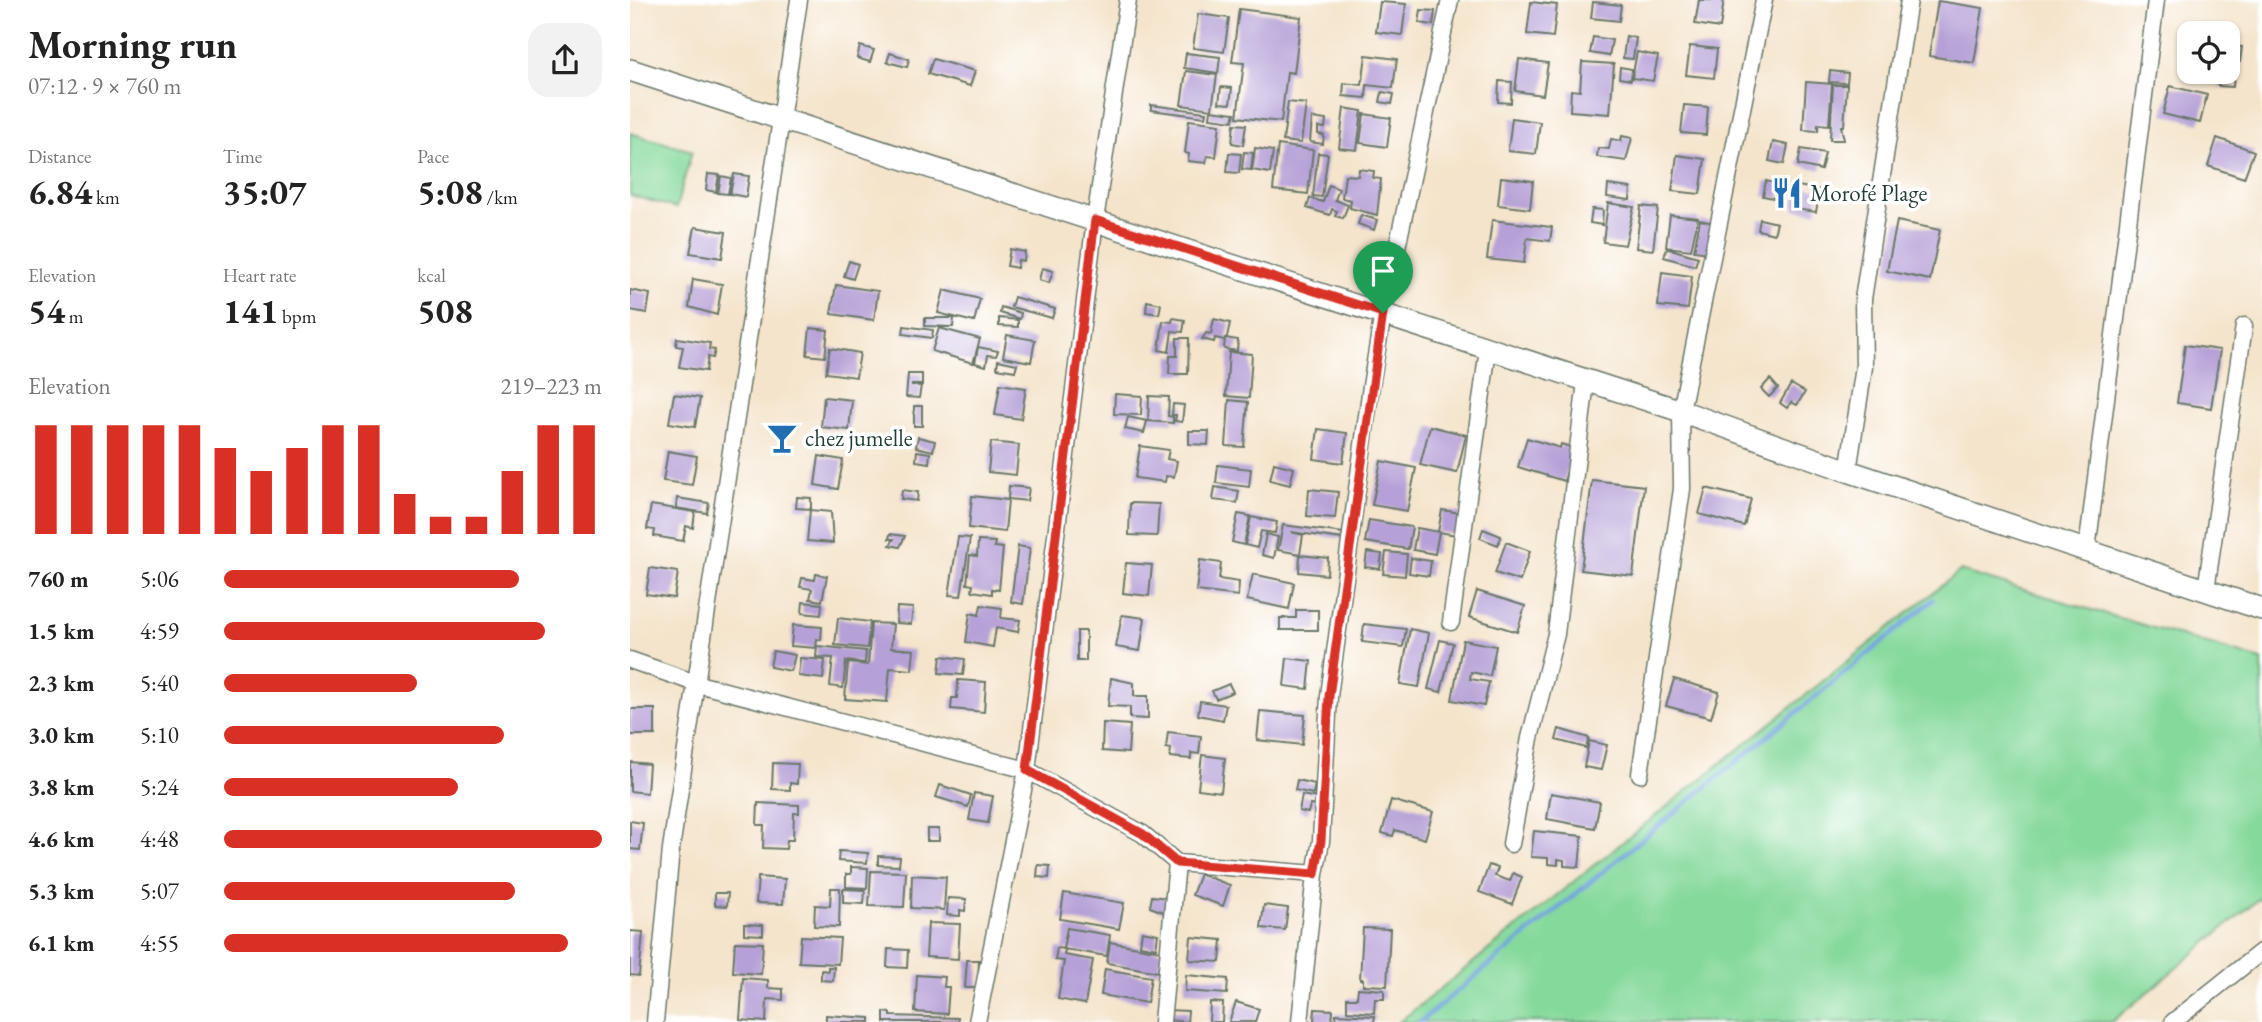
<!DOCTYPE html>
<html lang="en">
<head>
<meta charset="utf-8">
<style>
	:root { --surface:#fff; --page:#f2f2f2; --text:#222; --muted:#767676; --accent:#d93025 }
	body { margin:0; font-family:"EB Garamond",serif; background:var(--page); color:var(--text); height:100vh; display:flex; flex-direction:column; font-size:26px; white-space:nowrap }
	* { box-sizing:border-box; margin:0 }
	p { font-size:23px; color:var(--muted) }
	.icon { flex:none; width:38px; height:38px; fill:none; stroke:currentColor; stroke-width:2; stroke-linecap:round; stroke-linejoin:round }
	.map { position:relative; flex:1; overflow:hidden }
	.details { display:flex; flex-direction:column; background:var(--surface); width:630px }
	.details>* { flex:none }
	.buttons { position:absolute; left:1547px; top:21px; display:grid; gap:14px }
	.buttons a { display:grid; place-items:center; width:63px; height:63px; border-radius:14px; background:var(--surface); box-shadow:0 2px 5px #0004; font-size:35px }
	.pin { position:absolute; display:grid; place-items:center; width:60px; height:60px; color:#fff; margin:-72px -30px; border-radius:50% 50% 50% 0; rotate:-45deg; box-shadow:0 0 7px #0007 }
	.pin .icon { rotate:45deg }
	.round { display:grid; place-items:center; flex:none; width:74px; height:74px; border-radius:21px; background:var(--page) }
	.summary { display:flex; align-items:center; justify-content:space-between; height:119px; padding:0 28px }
	h1 { font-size:38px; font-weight:700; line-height:52px }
	.figures { display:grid; grid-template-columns:repeat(3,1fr); gap:10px; height:119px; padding:7px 28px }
	.figures div { display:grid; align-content:center }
	.figures b { font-size:35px; font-weight:700 }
	.figures small { font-size:19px; font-weight:400 }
	.figures p { font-size:19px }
	.chart { height:196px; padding:14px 28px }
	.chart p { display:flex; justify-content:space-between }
	.chart svg { width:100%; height:126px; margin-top:7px; stroke:var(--accent); stroke-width:6 }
	ul { padding:0 28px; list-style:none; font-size:23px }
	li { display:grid; grid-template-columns:112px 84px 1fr; align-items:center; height:52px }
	li i { height:18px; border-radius:9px; background:var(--accent) }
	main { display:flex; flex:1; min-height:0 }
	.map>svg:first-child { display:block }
	.green { fill:#85d99b; stroke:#528b68; stroke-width:2 }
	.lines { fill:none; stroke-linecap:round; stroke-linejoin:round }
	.stream { stroke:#72a3dd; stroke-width:4.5 }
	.building { fill:#b5a1d7 }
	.street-casing { stroke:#6a7769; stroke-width:19 }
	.secondary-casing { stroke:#6a7769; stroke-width:24 }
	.street { stroke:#fff; stroke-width:16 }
	.secondary { stroke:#fff; stroke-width:21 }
	.route-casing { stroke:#fff; stroke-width:14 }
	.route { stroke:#d93025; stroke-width:9 }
	.labels { text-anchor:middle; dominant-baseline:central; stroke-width:7; stroke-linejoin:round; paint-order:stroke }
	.poi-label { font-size:23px; fill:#1f3d34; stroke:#fff; text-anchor:start }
</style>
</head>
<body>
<main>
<section class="details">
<div class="summary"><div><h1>Morning run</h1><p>07:12 · 9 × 760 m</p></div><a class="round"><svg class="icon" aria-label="share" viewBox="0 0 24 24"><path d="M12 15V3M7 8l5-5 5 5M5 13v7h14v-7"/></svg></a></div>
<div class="figures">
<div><p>Distance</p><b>6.84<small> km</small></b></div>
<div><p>Time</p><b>35:07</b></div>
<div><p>Pace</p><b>5:08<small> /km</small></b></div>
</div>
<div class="figures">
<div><p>Elevation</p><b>54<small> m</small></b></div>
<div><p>Heart rate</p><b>141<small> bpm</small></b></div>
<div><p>kcal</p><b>508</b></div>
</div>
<div class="chart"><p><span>Elevation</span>219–223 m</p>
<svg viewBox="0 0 160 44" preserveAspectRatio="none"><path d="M5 44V6M15 44V6M25 44V6M35 44V6M45 44V6M55 44V14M65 44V22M75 44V14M85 44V6M95 44V6M105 44V30M115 44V38M125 44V38M135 44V22M145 44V6M155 44V6"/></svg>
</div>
<ul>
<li><b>760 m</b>5:06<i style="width:78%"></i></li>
<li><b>1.5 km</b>4:59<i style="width:85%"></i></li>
<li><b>2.3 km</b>5:40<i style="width:51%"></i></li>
<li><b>3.0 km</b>5:10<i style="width:74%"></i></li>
<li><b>3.8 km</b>5:24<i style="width:62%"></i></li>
<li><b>4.6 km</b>4:48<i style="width:100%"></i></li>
<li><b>5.3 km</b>5:07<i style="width:77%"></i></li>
<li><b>6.1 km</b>4:55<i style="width:91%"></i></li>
</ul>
</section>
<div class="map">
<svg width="1632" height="1022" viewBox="0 0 1632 1022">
	<rect width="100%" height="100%" fill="#fff"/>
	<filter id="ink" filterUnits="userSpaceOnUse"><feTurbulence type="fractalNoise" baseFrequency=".0143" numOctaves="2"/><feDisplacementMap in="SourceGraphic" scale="14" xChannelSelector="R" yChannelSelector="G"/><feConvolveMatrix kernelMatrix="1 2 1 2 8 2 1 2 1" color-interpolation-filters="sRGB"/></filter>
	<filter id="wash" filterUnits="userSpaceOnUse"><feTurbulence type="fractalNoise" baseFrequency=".00686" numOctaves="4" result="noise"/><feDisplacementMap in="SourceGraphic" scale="28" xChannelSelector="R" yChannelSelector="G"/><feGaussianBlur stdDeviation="1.57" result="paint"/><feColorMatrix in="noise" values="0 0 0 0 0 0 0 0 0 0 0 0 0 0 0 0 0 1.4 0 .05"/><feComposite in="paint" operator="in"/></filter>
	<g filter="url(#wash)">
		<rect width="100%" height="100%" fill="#f4e4cb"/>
		<path class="green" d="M0,133L62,151L46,208L0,195Z
			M1330,571L1632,660V896L1482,1022H769Z"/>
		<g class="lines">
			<path class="stream" d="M790,1022L1303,600"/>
		</g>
		<g id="blocks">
			<path class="building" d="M1069,0H1094L1090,28L1065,24Z
				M1308,1L1353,8L1344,63L1299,56Z
				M750,2L776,4L772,35L746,32Z
				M901,2L927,5L923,37L897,34Z
				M963,2L991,5L989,21L961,18Z
				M609,9L671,17L664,73L657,72L651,122L607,117L614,63L602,62Z
				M791,10L805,11L803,25L789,23Z
				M568,14L599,18L594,52L563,48Z
				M996,36L1006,38L1003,59L993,58Z
				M963,37L982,40L979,56L960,53Z
				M230,46L244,50L240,62L227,58Z
				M1060,46L1087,49L1084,78L1056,75Z
				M1598,46L1612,47L1610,62H1605L1603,87L1588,86L1589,72H1598Z
				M1007,52L1028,56L1023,81L1002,78Z
				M260,53L279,59L277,67L257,62Z
				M556,53L590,57L588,73L554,68Z
				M736,55L767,59L763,88L737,85L736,98L713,96L714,83L732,85Z
				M303,59L345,71L340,86L298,74Z
				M889,59L918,63L913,95L885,91Z
				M952,62L984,64L980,114L940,111L941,90L950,91Z
				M990,67L1002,69L1001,80L989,78Z
				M556,71L587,75L582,109L551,105Z
				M1200,71L1218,73L1217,83L1199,82Z
				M869,81L882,82L881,103L868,102Z
				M1176,82L1202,84L1199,125L1188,124V131L1173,130Z
				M1203,85H1217L1214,126H1211L1214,140H1200Z
				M1540,86L1577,95L1570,123L1533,114Z
				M591,87L602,88L600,104L589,103Z
				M752,92L764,94L762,104L750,102Z
				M658,102L676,104L671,143L653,141Z
				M521,105L576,112L575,117L521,110Z
				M1054,105L1078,107L1076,135L1051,133Z
				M714,108L732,111L727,150L709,148Z
				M581,110L605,113L603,121L580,118Z
				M734,114L761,118L757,147L730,143Z
				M682,118L696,120L695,128L688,127V134L694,135L693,144L680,142Z
				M882,118L910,122L906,154L878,151Z
				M559,120L590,124L586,157L577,156L576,163L558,161L559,154L555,153Z
				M604,124L616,125L613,145L602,143Z
				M992,136L1002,138L996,161L967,157L968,148L979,149L981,139L991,141Z
				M1587,138L1624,151L1614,178L1578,166Z
				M1143,142L1158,145L1154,164L1139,161Z
				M648,145L683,150L678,194L643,190Z
				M625,148L643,151L640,173L622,170Z
				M1171,149L1195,153L1191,170L1168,165Z
				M614,152L623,153L621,170L612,169Z
				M599,153L611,154L609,173L597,172Z
				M688,153L698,154L692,197L683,196Z
				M1047,155L1075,159L1070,194L1042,191Z
				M729,169L744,171L743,178L751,179L747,215L720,208L721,200L712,198L715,175L728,176Z
				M78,174L89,175L86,192L76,190Z
				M104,174L119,176L116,197L100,194Z
				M91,176L101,178L98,194L88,193Z
				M871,177L903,181L900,209L868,205Z
				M1136,181L1152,185L1149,199L1133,196Z
				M699,185L709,189L705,200L718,205L713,218L705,216L707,211L702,209L700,215L677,208L680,198L693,202Z
				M978,185L1001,188L1000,200L977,197Z
				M1168,186L1190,190L1186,212L1164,209Z
				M978,203L1004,207L995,245L973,242Z
				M1011,206L1028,208L1023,250L1006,248Z
				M962,209L973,210L972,225L960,223Z
				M731,215L747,220L744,230L728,224Z
				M1040,215L1068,218L1061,250L1036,247Z
				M1130,219L1147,223L1144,234L1128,230Z
				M862,220L922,227L920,241L897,238L894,263L857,259Z
				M1070,220L1084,223L1079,253L1064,251Z
				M1267,221L1310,230L1300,280L1257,271Z
				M65,227L96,232L92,258L60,253Z
				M1037,248L1068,257L1065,266L1034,257Z
				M380,249L395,252L394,261L388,260L387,268L377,266Z
				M219,261L228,264L223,279L214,276Z
				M412,268L423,271L419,283L409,280Z
				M1032,272L1062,276L1058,309L1028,306Z
				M63,279L92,284L87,315L59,307Z
				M206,285L248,291L244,320L201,314Z
				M0,290L20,294L17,313L0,310Z
				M314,290L350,299L344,322L308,313Z
				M384,297L425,309L422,318L381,307Z
				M517,301L531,304L529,314L516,312Z
				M371,307L391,313L390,319L370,313Z
				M295,318H324L323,327L295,326Z
				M369,318L388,320V327L369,326Z
				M543,318L555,320L553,332L542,331L539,352L529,350L533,321L542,322Z
				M584,319L600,323L597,337L594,340L585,338L584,342L572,339L576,333L581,334Z
				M274,326L303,330L302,338L273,334Z
				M180,328L198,330L195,357L177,355Z
				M309,328L350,339L343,363L302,351Z
				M377,335L405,340L401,362L373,357Z
				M47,338L80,343L79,349L85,350L83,358L78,357L76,371L49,367L53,347L46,346Z
				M547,338H559L558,374H539L540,356H547Z
				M595,338L608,340L607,351L594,349Z
				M1555,345L1590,350L1581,408L1547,403Z
				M348,347L368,351L366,356L358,355L356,366L345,363Z
				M200,348L230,353L226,377L196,373Z
				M599,352L622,354L619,398L596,396Z
				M368,360L387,364L385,371L367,368Z
				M278,374H292V385H281L291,386L289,398L276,397Z
				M1140,379L1148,388L1139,397L1131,389Z
				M370,384L396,388L391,419L365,415Z
				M1161,384L1175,392L1167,405L1161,402L1157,408L1150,403Z
				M44,394L70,398L65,427L39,423Z
				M485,394L512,396L511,415L484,414Z
				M519,396L539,397L538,416L543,417V423L518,421Z
				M194,397L222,400L219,430L191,427Z
				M599,400L618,402L614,447L596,446Z
				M543,404L554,405L552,422L545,421L546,415H542Z
				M284,406H292V426H284Z
				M498,417L517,421L514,433L495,429Z
				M800,426L836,435L827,473L790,465Z
				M688,429L717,433L713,463L684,459Z
				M559,431H579L578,445L559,444Z
				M288,437L305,441L303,451L286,447Z
				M897,438L930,448L931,444L944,448L934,481L888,467Z
				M361,442L389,445L386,475L358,472Z
				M510,446L539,450L537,459L547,461L544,477L536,476L535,482L505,478Z
				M38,451L67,456L62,485L33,481Z
				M287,451L300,453L299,463L286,461Z
				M189,456L213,460L208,489L185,485Z
				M751,461L786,468L777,511L742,505Z
				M644,463L664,468L660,485L640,480Z
				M588,465L621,469L619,487L586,483Z
				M962,480L1014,486L1003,576L951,570Z
				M379,486L399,488L397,501L378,499Z
				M585,487L609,491L607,503L583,500Z
				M1076,488L1121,499L1114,526L1069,514Z
				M679,489L708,492L705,518L677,516Z
				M272,490L288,492L287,501L271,499Z
				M342,496L378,500L375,532L339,528Z
				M167,497L181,498V509L166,508Z
				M47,498L79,503L77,513L46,508Z
				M500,503L529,504L527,536L499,535Z
				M21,505L65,512L63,528L56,526L53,541L24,536L25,530L17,529Z
				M180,510L201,512L203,543L177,541Z
				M812,510L831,513L827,535L808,532Z
				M608,514L620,516L614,545L602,542Z
				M621,517L647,522L645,533L631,531L627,548L615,545Z
				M739,520L782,527L778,549L735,542Z
				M653,525L713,533V539L661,532L673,535L670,554L648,550Z
				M787,528L809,532L805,554L783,550Z
				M853,529L871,536L868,545L850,538Z
				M260,534L275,536L270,547L260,545L264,539H259Z
				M636,534L648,537L644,558L632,555Z
				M328,537L340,538L331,596L319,595Z
				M348,541L365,542L364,547L373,548L369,590L362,589V594L342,591L343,585L337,584L340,555L347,556Z
				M876,542L900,551L890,581L865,573Z
				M388,546L400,548L393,604L381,602Z
				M737,552L752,554L750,569L735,567Z
				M756,552L777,554L775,576L753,574Z
				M670,555L698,558L697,575L669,572Z
				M781,558L801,561L799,576L779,573Z
				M570,560L591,563L589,579L609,582L608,596L566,591Z
				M496,563L522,565L519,596L493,593Z
				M20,568L48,572L44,598L16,594Z
				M186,574L197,576L192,601L180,599L182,589L170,587L172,578L185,580Z
				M623,574L664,583L659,609L617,600Z
				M847,591L895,606L887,632L839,617Z
				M173,602L192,604L191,615L172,613Z
				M351,605L372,608L371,618L390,620L388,632L366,628L363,647L336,642L340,613L349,615Z
				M267,607L283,608L281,624L266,623Z
				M666,610H688V630H650V618H666Z
				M492,615L515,618L510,651L486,647Z
				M208,618L240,622L237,648L205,645Z
				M241,623L263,624L261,648L284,650L282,670L260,668L257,702L215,699L218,663L238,665Z
				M734,624L776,629L773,647L732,642Z
				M163,625L192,627L191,640L187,639L186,648L161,646Z
				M780,629L799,633L789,687L770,684Z
				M447,631H456V661H447Z
				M810,640L823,643L811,692L798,689Z
				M833,640L866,646L860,676L841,672L840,679L859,682L854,706L822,700Z
				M187,646L236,651L235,663L216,661L213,688L200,686L203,658L186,657Z
				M143,651L165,655L161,671L140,667Z
				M311,656L335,659L333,675L309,673Z
				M170,658L195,660L193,679L168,676Z
				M657,658L681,661L678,689L654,686Z
				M481,678L504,683V696H518V719L500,718V707L478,706Z
				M1044,679L1089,692L1081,718L1036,706Z
				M328,680L356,682L354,712L321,709L322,698H327Z
				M599,684L603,692L586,699L582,691Z
				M570,701L596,705L593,720L568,715Z
				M0,709H25V735H0Z
				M630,711L675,715L672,745L627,740Z
				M473,723L500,725L498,753L472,751Z
				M929,729L959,738L956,748L926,740Z
				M538,732L571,736L569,754L561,753V759L540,757L541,749L536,748Z
				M959,741L977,745L971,770L954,767Z
				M572,755L595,758L591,792L568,789Z
				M0,762L19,764L17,793L0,791Z
				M143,763L168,764L167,784L160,783V790L142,789Z
				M667,780L685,784L683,794L665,790Z
				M310,785L341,795L338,807L306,797Z
				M344,793L363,796L358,823L339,820Z
				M921,793L970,802L965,828L917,819Z
				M672,795L687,798L685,806L680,805L678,813L669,811Z
				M761,800L803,812L795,839L765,830L763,836L752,833Z
				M128,803L169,805V813H164L163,840H157L156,849L133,848L134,825H127Z
				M0,821L13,823L10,850L0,849Z
				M297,829H309V841H297Z
				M904,831L952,836L949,867L934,866V860L928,859V865L918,864V858L901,857Z
				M209,851L238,853L237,863L208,861Z
				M248,856L270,857L269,866L248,865Z
				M408,865L420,866L419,878L407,877Z
				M859,865L868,868L865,876L880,881L883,873L892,877L882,904L849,892Z
				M221,867L238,868L237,888L216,887V874H221Z
				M241,871L276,872L274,907L239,906Z
				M570,874L600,885L593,906L562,895Z
				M282,875L316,877L314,910L281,908Z
				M128,877L155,879L153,904L126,903Z
				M201,888H210L209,927L184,926L185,905L200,906Z
				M213,889L235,890L234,904L213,903Z
				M85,893H98L97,906L85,905Z
				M434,893L494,903L489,929L430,919Z
				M522,896L538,898L536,913L520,907Z
				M318,898L336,899L335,911L330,910V916L317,915Z
				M634,905L658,908L655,930L631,928Z
				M298,923L330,924L328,959L296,957Z
				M114,924L133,925V935L114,934Z
				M437,928L480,935L477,956L433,949Z
				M733,928L760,929L757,986L733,985V979H730Z
				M0,931L13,932L9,976L0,975Z
				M512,931L528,934L526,948L510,945Z
				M171,936L210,938L208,964L169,962Z
				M561,937L592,940L590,962L559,960Z
				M105,942L133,943L131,974L103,972Z
				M480,942L531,951L528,972L477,963Z
				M427,948L435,949L434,955L463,960L455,1004L428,999L434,961L425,960Z
				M258,949L278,950L277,968L257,967Z
				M337,960H349L348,988H335Z
				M198,967H204L203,981L191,980V970L198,971Z
				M475,969L521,977L517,1003L471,995Z
				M287,975L315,977L314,987H319L317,1014L285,1012Z
				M556,975L598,979L597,994L555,991Z
				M113,978L138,980V988L153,989V1000L137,999L136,1022L110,1020Z
				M728,988L754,990V999H745L744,1013L717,1011V998H727Z
				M580,1002L593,1003L592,1022H579Z
				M606,1002L629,1009L625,1022H599Z
				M685,1009L703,1010L702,1022H684Z
				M537,1010L558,1011L557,1022L537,1020Z
				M254,1012L261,1013V1016L328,1018L327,1022H254Z
				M706,1014L745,1016L744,1022H705Z
				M196,1015L240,1018V1022H196Z"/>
		</g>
	</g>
	<g filter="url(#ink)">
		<use href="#blocks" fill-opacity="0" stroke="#6a7769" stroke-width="2"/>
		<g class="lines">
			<defs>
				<path id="street" d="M1218,471L1234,367L1233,299L1279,0
					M1457,550L1526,0
					M1576,590L1614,326
					M821,622L858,349
					M0,660L68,684L397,770L513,834L547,863L685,874L691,841L699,696L741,386L753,313L820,0
					M1010,774L1052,489L1051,411L1134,0
					M881,844L900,738L926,634L956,381
					M25,1022L41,849L169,0
					M347,1022L397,770L465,220L498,0
					M532,1022L547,863
					M670,1022L685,874
					M1543,1022L1632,951"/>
				<path id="secondary" d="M0,70L1051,411L1218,471L1632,609"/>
			</defs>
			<use href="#street" class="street-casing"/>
			<use href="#secondary" class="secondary-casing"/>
			<use href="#street" class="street"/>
			<use href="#secondary" class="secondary"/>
		</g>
	</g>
	<g class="lines" filter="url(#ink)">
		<defs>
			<path id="route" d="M465,220L753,313L699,696L691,841L685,874L547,863L513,834L397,770Z"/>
		</defs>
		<use href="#route" class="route-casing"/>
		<use href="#route" class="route"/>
	</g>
	<defs>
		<symbol id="restaurant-bare" viewBox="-9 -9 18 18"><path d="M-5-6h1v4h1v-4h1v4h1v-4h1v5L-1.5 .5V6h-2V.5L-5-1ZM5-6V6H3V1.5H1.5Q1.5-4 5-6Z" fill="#1f6fb2" stroke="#fff" stroke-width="2.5" paint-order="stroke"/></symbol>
		<symbol id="bar-bare" viewBox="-9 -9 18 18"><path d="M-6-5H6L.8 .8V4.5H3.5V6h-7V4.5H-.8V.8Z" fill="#1f6fb2" stroke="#fff" stroke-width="2.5" paint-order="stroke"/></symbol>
	</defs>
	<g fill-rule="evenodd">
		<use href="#restaurant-bare" x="1135" y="171" width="44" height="44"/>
		<use href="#bar-bare" x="130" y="416" width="44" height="44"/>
	</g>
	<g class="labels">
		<g class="poi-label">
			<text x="1180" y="193">Morofé Plage</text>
			<text x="175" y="438">chez jumelle</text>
		</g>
	</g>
</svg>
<div class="buttons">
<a><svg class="icon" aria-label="locate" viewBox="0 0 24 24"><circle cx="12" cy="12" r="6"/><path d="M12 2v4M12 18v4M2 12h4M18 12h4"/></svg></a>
</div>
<div class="pin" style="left:753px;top:313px;background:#1e9e55"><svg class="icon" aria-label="arrive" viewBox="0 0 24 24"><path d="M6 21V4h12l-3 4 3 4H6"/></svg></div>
</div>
</main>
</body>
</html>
